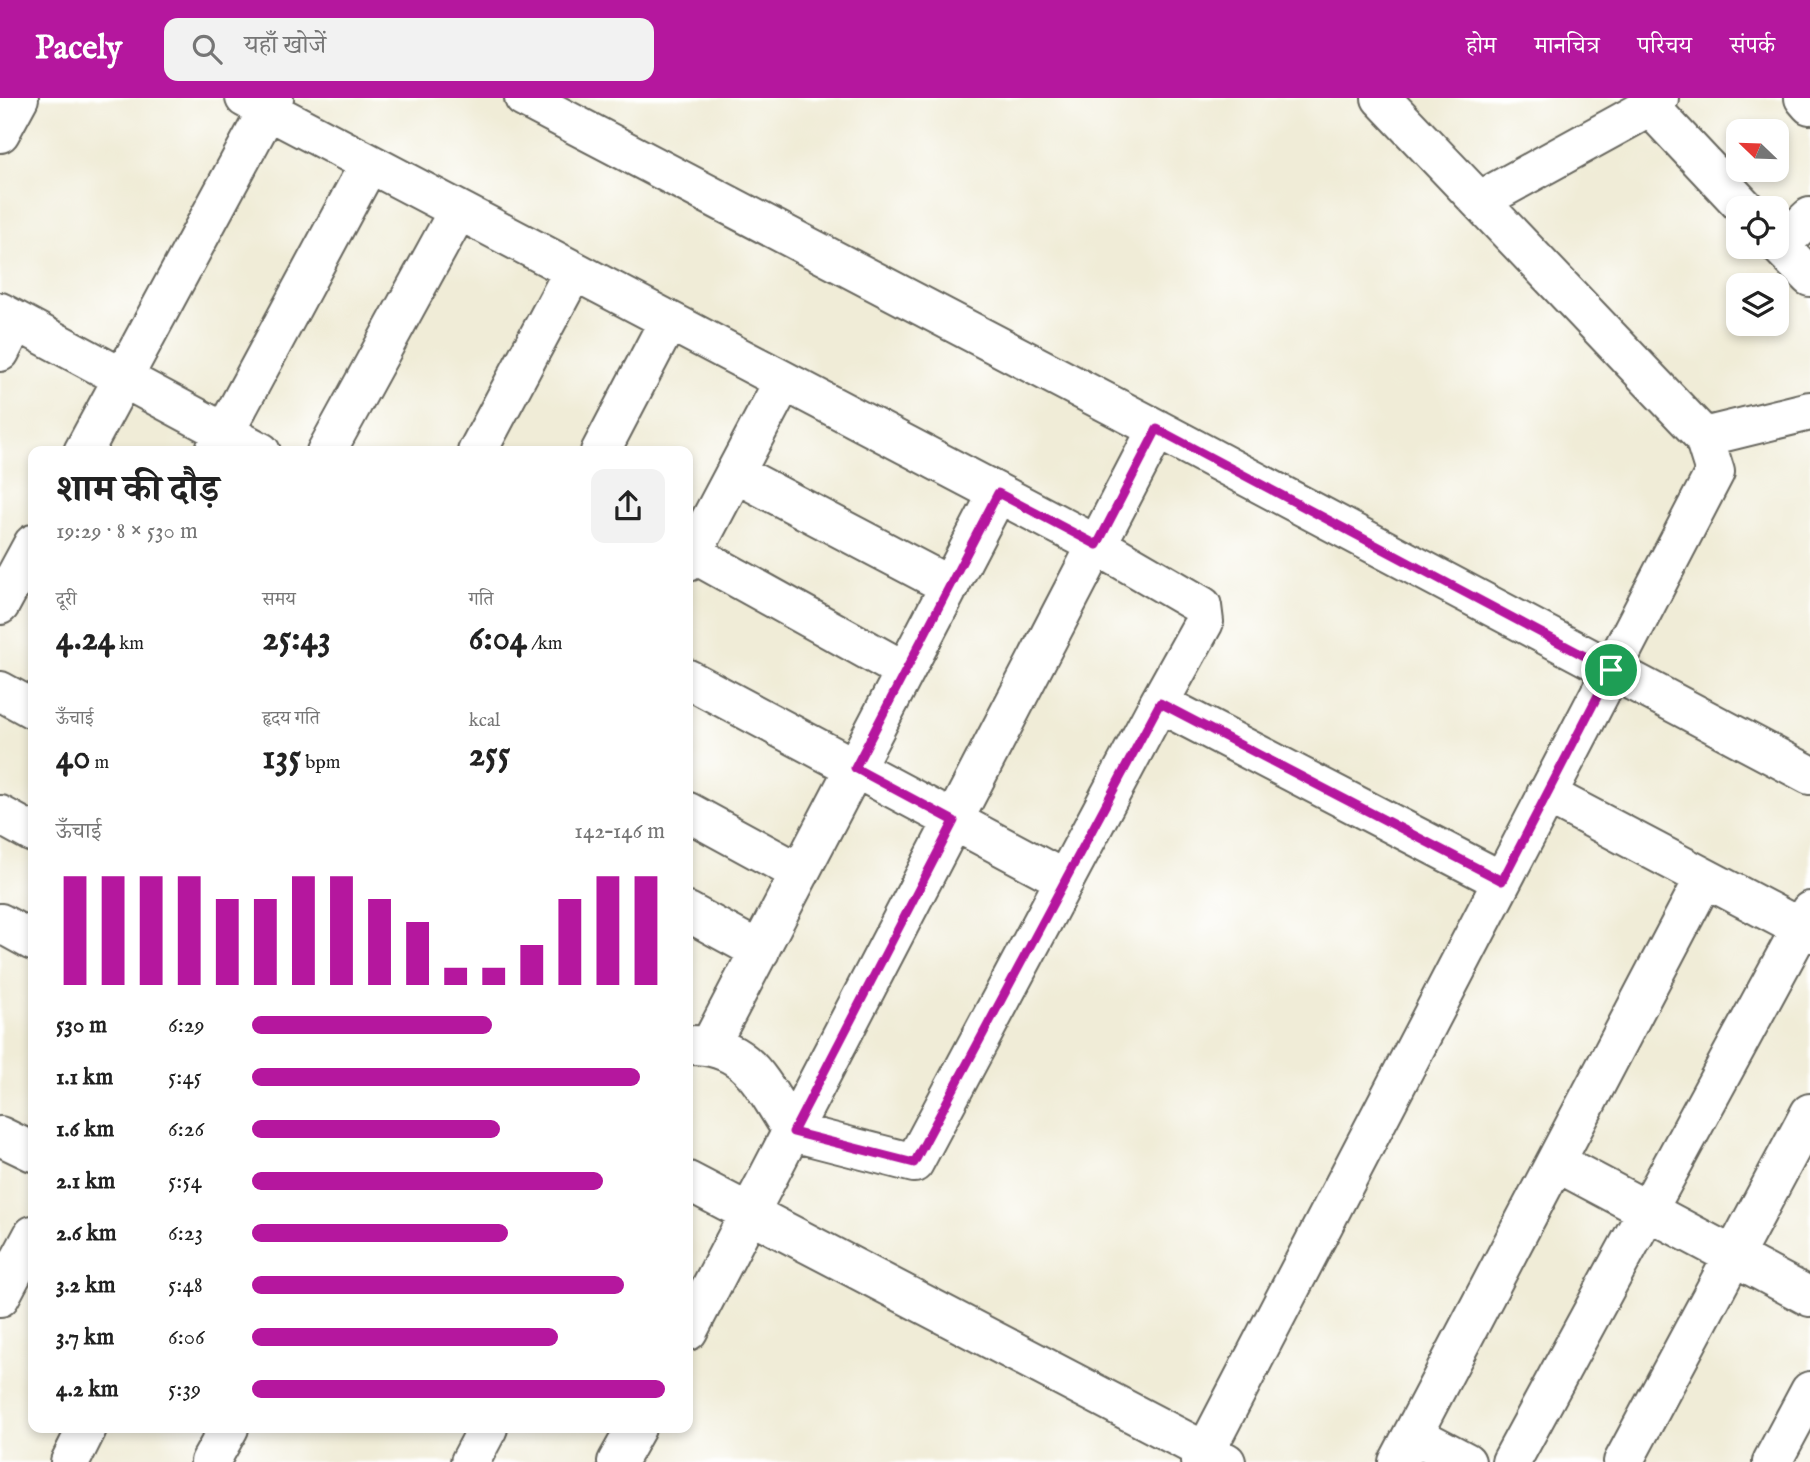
<!DOCTYPE html>
<html lang="hi">
<head>
<meta charset="utf-8">
<style>
	:root { --surface:#fff; --page:#f2f2f2; --text:#222; --muted:#767676; --accent:#b5179e }
	body { margin:0; font-family:"IM FELL English","Noto Serif Devanagari",serif; background:var(--page); color:var(--text); height:100vh; display:flex; flex-direction:column; font-size:26px; white-space:nowrap }
	* { box-sizing:border-box; margin:0 }
	p { font-size:23px; color:var(--muted) }
	.icon { flex:none; width:38px; height:38px; fill:none; stroke:currentColor; stroke-width:2; stroke-linecap:round; stroke-linejoin:round }
	.map { position:relative; flex:1; overflow:hidden }
	.sheet { position:absolute; left:28px; top:348px; width:665px; height:987px; display:flex; flex-direction:column; background:var(--surface); border-radius:14px; box-shadow:0 4px 10px #0003 }
	.sheet>* { flex:none }
	.needle { width:46px; rotate:293deg }
	.controls { position:absolute; left:1726px; top:21px; display:grid; gap:14px }
	.controls a { display:grid; place-items:center; width:63px; height:63px; border-radius:14px; background:var(--surface); box-shadow:0 4px 10px #0003; font-size:35px }
	.pin { position:absolute; display:grid; place-items:center; width:60px; height:60px; color:#fff; margin:-30px; border:4px solid #fff; border-radius:50%; box-shadow:0 2px 7px #0007 }
	.round { display:grid; place-items:center; flex:none; width:74px; height:74px; border-radius:14px; background:var(--page) }
	.headline { display:flex; align-items:center; justify-content:space-between; height:119px; padding:0 28px }
	h1 { font-size:38px; font-weight:700; line-height:52px }
	.figures { display:grid; grid-template-columns:repeat(3,1fr); gap:10px; height:119px; padding:7px 28px }
	.figures div { display:grid; align-content:center }
	.figures b { font-size:35px; font-weight:700 }
	.figures small { font-size:19px; font-weight:400 }
	.figures p { font-size:19px }
	.chart { height:196px; padding:14px 28px }
	.chart p { display:flex; justify-content:space-between }
	.chart svg { width:100%; height:126px; margin-top:7px; stroke:var(--accent); stroke-width:6 }
	ul { padding:0 28px; list-style:none; font-size:23px }
	li { display:grid; grid-template-columns:112px 84px 1fr; align-items:center; height:52px }
	li i { height:18px; border-radius:9px; background:var(--accent) }
	header { display:flex; align-items:center; gap:42px; box-sizing:border-box; height:98px; padding:0 35px; background:var(--accent); color:#fff }
	header strong { font-size:33px }
	nav { display:flex; gap:38px; margin-inline-start:auto; font-size:24px }
	.search { width:490px; height:63px; background:var(--page); display:flex; align-items:center; gap:18px; box-sizing:border-box; padding:0 24px; border-radius:14px; color:var(--muted); font-size:26px }
	.map>svg:first-child { display:block }
	.lines { fill:none; stroke-linecap:round; stroke-linejoin:round }
	.minor-casing { stroke:#66655d; stroke-width:42 }
	.minor { stroke:#fff; stroke-width:38 }
	.route-casing { stroke:#fff; stroke-width:14 }
	.route { stroke:#b5179e; stroke-width:9 }
</style>
</head>
<body>
<header>
<strong>Pacely</strong>
<div class="search"><svg class="icon" aria-label="search" viewBox="0 0 24 24"><circle cx="10" cy="10" r="6"/><path d="M15 15l6 6"/></svg>यहाँ खोजें</div>
<nav><a>होम</a><a>मानचित्र</a><a>परिचय</a><a>संपर्क</a></nav>
</header>
<div class="map">
<svg width="1810" height="1364" viewBox="0 0 1810 1364">
	<rect width="100%" height="100%" fill="#fff"/>
	<filter id="ink" filterUnits="userSpaceOnUse"><feTurbulence type="fractalNoise" baseFrequency=".0143" numOctaves="2"/><feDisplacementMap in="SourceGraphic" scale="14" xChannelSelector="R" yChannelSelector="G"/><feConvolveMatrix kernelMatrix="1 2 1 2 8 2 1 2 1" color-interpolation-filters="sRGB"/></filter>
	<filter id="wash" filterUnits="userSpaceOnUse"><feTurbulence type="fractalNoise" baseFrequency=".00686" numOctaves="4" result="noise"/><feDisplacementMap in="SourceGraphic" scale="28" xChannelSelector="R" yChannelSelector="G"/><feGaussianBlur stdDeviation="1.57" result="paint"/><feColorMatrix in="noise" values="0 0 0 0 0 0 0 0 0 0 0 0 0 0 0 0 0 1.4 0 .05"/><feComposite in="paint" operator="in"/></filter>
	<g filter="url(#wash)">
		<rect width="100%" height="100%" fill="#f0ecd7"/>
	</g>
	<g filter="url(#ink)">
		<g class="lines">
			<defs>
				<path id="minor" d="M245,0L1097,447L1202,508L1204,524L1159,605L1502,783
					M524,0L1157,331L1810,677
					M1804,0L1810,7
					M1650,9L1745,110
					M0,35L19,0
					M1479,103L1650,9L1659,0
					M1776,144L1810,179
					M1780,147L1810,119
					M0,214L261,354
					M0,254L16,223
					M1704,339L1810,313
					M83,354L274,0
					M214,354L369,66
					M326,354L458,113
					M477,354L573,174
					M600,354L668,224
					M735,375L950,488
					M692,455L905,573
					M688,464L783,284
					M0,507L33,446
					M688,581L1065,782
					M0,593L33,611
					M1546,696L1810,835
					M688,714L800,775
					M0,717L33,735
					M688,814L760,853
					M0,825L33,843
					M688,947C750,946 762,988 793,1034L914,1065L1159,605
					M710,947L998,395
					M0,1038L33,1054
					M1556,1064L1810,1199
					M688,1083L1226,1364
					M0,1199L33,1137
					M688,1233L1157,331
					M1413,1336L1466,1364
					M70,1364L87,1330
					M210,1364L229,1330
					M470,1364L488,1330
					M617,1364L636,1330
					M1200,1364L1715,374L1704,339L1381,0
					M1398,1364L1704,781
					M1511,1364L1810,813
					M1623,1364L1810,1015
					M1772,1364L1810,1293"/>
			</defs>
			<use href="#minor" class="minor-casing"/>
			<use href="#minor" class="minor"/>
		</g>
	</g>
	<g class="lines" filter="url(#ink)">
		<defs>
			<path id="route" d="M1157,331L1611,572L1502,783L1160,605L914,1065L793,1034L954,723L855,670L998,395L1097,447Z"/>
		</defs>
		<use href="#route" class="route-casing"/>
		<use href="#route" class="route"/>
	</g>
</svg>
<div class="controls">
<a><svg class="needle" viewBox="-14 -14 28 28"><path d="M0-13l5 13h-10z" fill="#e53935"/><path d="M0 13l5-13h-10z" fill="#767676"/></svg></a>
<a><svg class="icon" aria-label="locate" viewBox="0 0 24 24"><circle cx="12" cy="12" r="6"/><path d="M12 2v4M12 18v4M2 12h4M18 12h4"/></svg></a>
<a><svg class="icon" aria-label="layers" viewBox="0 0 24 24"><path d="M12 4l9 5-9 5-9-5zM3 14l9 5 9-5"/></svg></a>
</div>
<div class="pin" style="left:1611px;top:572px;background:#1e9e55"><svg class="icon" aria-label="arrive" viewBox="0 0 24 24"><path d="M6 21V4h12l-3 4 3 4H6"/></svg></div>
<section class="sheet">
<div class="headline"><div><h1>शाम की दौड़</h1><p>19:29 · 8 × 530 m</p></div><a class="round"><svg class="icon" aria-label="share" viewBox="0 0 24 24"><path d="M12 15V3M7 8l5-5 5 5M5 13v7h14v-7"/></svg></a></div>
<div class="figures">
<div><p>दूरी</p><b>4.24<small> km</small></b></div>
<div><p>समय</p><b>25:43</b></div>
<div><p>गति</p><b>6:04<small> /km</small></b></div>
</div>
<div class="figures">
<div><p>ऊँचाई</p><b>40<small> m</small></b></div>
<div><p>हृदय गति</p><b>135<small> bpm</small></b></div>
<div><p>kcal</p><b>255</b></div>
</div>
<div class="chart"><p><span>ऊँचाई</span>142–146 m</p>
<svg viewBox="0 0 160 44" preserveAspectRatio="none"><path d="M5 44V6M15 44V6M25 44V6M35 44V6M45 44V14M55 44V14M65 44V6M75 44V6M85 44V14M95 44V22M105 44V38M115 44V38M125 44V30M135 44V14M145 44V6M155 44V6"/></svg>
</div>
<ul>
<li><b>530 m</b>6:29<i style="width:58%"></i></li>
<li><b>1.1 km</b>5:45<i style="width:94%"></i></li>
<li><b>1.6 km</b>6:26<i style="width:60%"></i></li>
<li><b>2.1 km</b>5:54<i style="width:85%"></i></li>
<li><b>2.6 km</b>6:23<i style="width:62%"></i></li>
<li><b>3.2 km</b>5:48<i style="width:90%"></i></li>
<li><b>3.7 km</b>6:06<i style="width:74%"></i></li>
<li><b>4.2 km</b>5:39<i style="width:100%"></i></li>
</ul>
</section>
</div>
</body>
</html>
